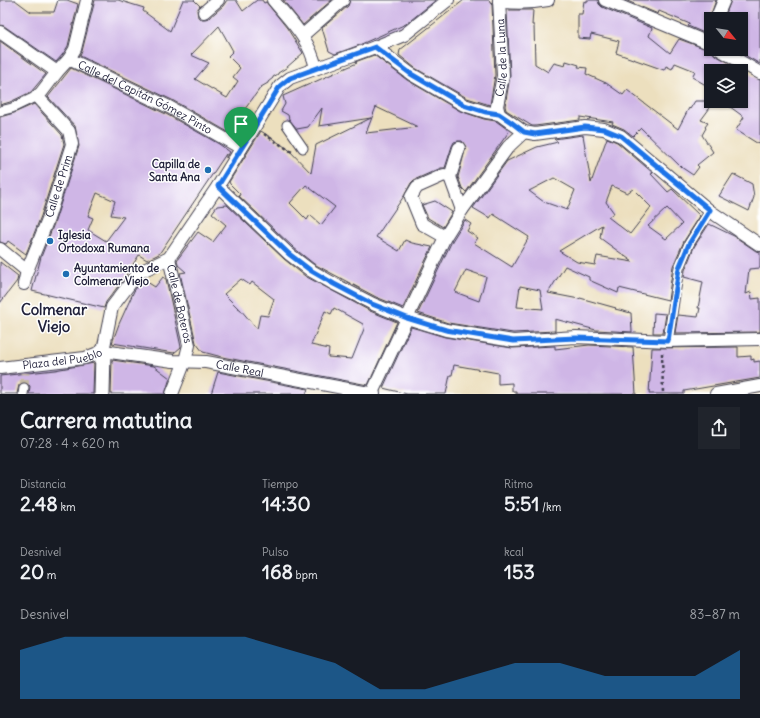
<!DOCTYPE html>
<html lang="es">
<head>
<meta charset="utf-8">
<style>
	:root { --surface:#171b24; --page:#20242c; --text:#f1f3f6; --muted:#9ea1a6; --accent:#1f6fb2 }
	body { margin:0; font-family:Delius,sans-serif; background:var(--page); color:var(--text); height:100vh; display:flex; flex-direction:column; font-size:15px; white-space:nowrap }
	* { box-sizing:border-box; margin:0 }
	p { font-size:13px; color:var(--muted) }
	.icon { flex:none; width:22px; height:22px; fill:none; stroke:currentColor; stroke-width:2; stroke-linecap:round; stroke-linejoin:round }
	.map { position:relative; height:394px; overflow:hidden }
	.panel { display:flex; flex-direction:column; background:var(--surface); flex:1 }
	.panel>* { flex:none }
	.needle { width:26px; rotate:120deg }
	.fabs { position:absolute; left:704px; top:12px; display:grid; gap:8px }
	.fabs a { display:grid; place-items:center; width:44px; height:44px; border-radius:0px; background:var(--surface); box-shadow:0 1px 3px #0004; font-size:20px }
	.pin { position:absolute; display:grid; place-items:center; width:34px; height:34px; color:#fff; margin:-41px -17px; border-radius:50% 50% 50% 0; rotate:-45deg; box-shadow:0 0 4px #0007 }
	.pin .icon { rotate:45deg }
	.round { display:grid; place-items:center; flex:none; width:42px; height:42px; border-radius:0px; background:var(--page) }
	.head { display:flex; align-items:center; justify-content:space-between; height:68px; padding:0 20px }
	h1 { font-size:22px; font-weight:700; line-height:30px }
	.metrics { display:grid; grid-template-columns:repeat(3,1fr); gap:6px; height:68px; padding:4px 20px }
	.metrics div { display:grid; align-content:center }
	.metrics b { font-size:20px; font-weight:700 }
	.metrics small { font-size:11px; font-weight:400 }
	.metrics p { font-size:11px }
	.chart { height:112px; padding:8px 20px }
	.chart p { display:flex; justify-content:space-between }
	.chart svg { width:100%; height:72px; margin-top:4px; fill:var(--accent); opacity:.7 }
	.map>svg:first-child { display:block }
	.building { fill:#cfb6e6; fill-rule:evenodd }
	.lines { fill:none; stroke-linecap:round; stroke-linejoin:round }
	.pedestrian-tunnel { stroke:#c4b9a4; stroke-width:9; stroke-dasharray:9 4.5; stroke-linecap:butt }
	.pedestrian-casing { stroke:#403e4f; stroke-width:11 }
	.minor-casing { stroke:#403e4f; stroke-width:14 }
	.tertiary-casing { stroke:#403e4f; stroke-width:17 }
	.path { stroke:#403e4f; stroke-width:2.5; stroke-dasharray:3 3; stroke-linecap:butt }
	.pedestrian { stroke:#fff; stroke-width:9 }
	.minor { stroke:#fff; stroke-width:12 }
	.tertiary { stroke:#fff; stroke-width:15 }
	.route-casing { stroke:#fff; stroke-width:8 }
	.route { stroke:#1a73e8; stroke-width:5 }
	.poi-dot { fill:#1f6fb2; stroke:#fff; stroke-width:1.5 }
	.labels { text-anchor:middle; dominant-baseline:central; stroke-width:3; stroke-linejoin:round; paint-order:stroke }
	.street-label { font-size:11px; fill:#22223b; stroke:#fff }
	.poi-label { font-size:11px; font-weight:bold; fill:#22223b; stroke:#fff; text-anchor:start }
	.district-label { font-size:15px; font-weight:bold; fill:#22223b; stroke:#fff }
</style>
</head>
<body>
<div class="map">
<svg width="760" height="394" viewBox="0 0 760 394">
	<rect width="100%" height="100%" fill="#fff"/>
	<filter id="ink" filterUnits="userSpaceOnUse"><feTurbulence type="fractalNoise" baseFrequency=".025" numOctaves="2"/><feDisplacementMap in="SourceGraphic" scale="8" xChannelSelector="R" yChannelSelector="G"/><feConvolveMatrix kernelMatrix="1 2 1 2 8 2 1 2 1" color-interpolation-filters="sRGB"/></filter>
	<filter id="wash" filterUnits="userSpaceOnUse"><feTurbulence type="fractalNoise" baseFrequency=".012" numOctaves="4" result="noise"/><feDisplacementMap in="SourceGraphic" scale="16" xChannelSelector="R" yChannelSelector="G"/><feGaussianBlur stdDeviation="0.9" result="paint"/><feColorMatrix in="noise" values="0 0 0 0 0 0 0 0 0 0 0 0 0 0 0 0 0 1.4 0 .05"/><feComposite in="paint" operator="in"/></filter>
	<g filter="url(#wash)">
		<rect width="100%" height="100%" fill="#ecdfbe"/>
		<g id="blocks">
			<path class="building" d="M0,0H15L31,12H54L58,0H67L78,4L68,46L63,54L56,62L4,26L0,25Z
				M95,0H118L144,8L143,11L170,31L183,0H194L200,6L197,10L198,17L201,19H205L209,18L223,6L227,0H236L243,11L257,0H262L264,3L266,2L287,28L303,53L286,68L278,73V74L273,77V78L268,82V83L261,87L228,132L172,100L80,56L82,51ZM219,26L233,51L228,56L240,68L233,77L238,81L227,98L195,79L209,63L191,55Z
				M283,0H332L303,25Z
				M350,0H436L406,24L357,46L335,54L329,51L322,28L348,6Z
				M464,0H489L492,4L495,75L490,105L467,98L415,68L399,55L400,50Z
				M587,0H598L599,4L602,7L652,28L649,36L670,53L679,39L712,51L715,55L760,80V145L736,130L744,117L722,101H741V71H711V88L692,77L695,71L675,63L672,69L666,66L664,70L616,53L619,41L591,34L590,39L578,38V14H582L584,1L587,2Z
				M625,0H716L709,20L711,24V36L688,26L690,24L678,19L659,11L658,14Z
				M731,0H760V64L734,49H741V19H724Z
				M509,10H533L532,25H534L535,64L548,72L554,63L565,66L566,61L579,65L578,67L587,68L586,74L606,83L623,95L627,90L678,129L689,108L690,109L695,101H715L701,120L708,123L705,127L706,128L702,135L713,152L697,165L699,167L693,175L681,167L641,128L633,136L624,129L612,124L613,122L580,117V120L535,126H532L509,112L506,110L505,106L510,76L507,12Z
				M0,41L46,74L31,92L10,102L0,105Z
				M374,55L407,80L460,111L484,119L496,121L507,129L508,133L466,192L462,188L458,177L466,147L462,141H458L454,142L452,146L445,168H441L414,180L411,183L404,196L376,237L399,251L405,240L412,243L432,247L403,308L376,297L314,264L294,248L239,196L240,194L230,184L229,182L261,131L288,149L311,173L316,145L371,118L319,126L322,108L308,127L297,129L289,119L288,115L281,111L285,104L283,96L357,63L355,62ZM376,107L418,127L366,133ZM306,185L335,207L321,225L310,215L307,220L290,203Z
				M71,68L166,114L219,144L230,152L226,158V154L159,254L147,260L139,255L123,280L106,302L104,308L32,291L41,257L55,221L79,146L75,126L48,97ZM97,193L115,201L111,215L124,217L106,241L88,230L93,218L88,216Z
				M34,104L62,135L64,144L41,216L26,254L8,241L6,244L0,242V117L14,113Z
				M583,135L591,183L607,138L617,142L653,173L651,174L668,192L672,189L700,216L684,241L673,266L668,300L619,288L618,293L589,280V277L565,266L548,293L579,299L580,298L616,308L615,309L631,313L632,332L596,330L555,319V331L513,333L448,323L418,313L452,241L465,220L471,224L467,231L478,238L474,243L512,267L529,237L493,214L490,218L473,208L507,161L537,147L558,142L554,139ZM554,178L575,190L567,210L544,202L529,191ZM612,186L627,193L633,189L651,207L630,234L608,217L614,213L606,202ZM667,208L682,224L666,239L648,226ZM602,225L600,238L633,262L597,256L595,265L577,262L559,251ZM466,270L486,277L479,301L455,292ZM520,286L540,290L543,309L517,307Z
				M733,174L752,184L754,197L749,211L719,196Z
				M435,201L452,212L443,227L428,218L422,205Z
				M227,205L284,259L305,276L370,311L397,322L368,385L222,357L203,352L196,343L180,273L186,272L178,265L177,260L198,232L213,242L226,225L212,213L217,206ZM241,279L250,285L252,282L274,299L268,316L260,315L257,329L240,309L238,308L224,294ZM334,308L363,324L364,329L352,359L328,357L329,349L311,345L325,311L331,314Z
				M709,224L734,236L756,251L760,252V268L749,269L746,294L751,292L752,299L760,298V332L675,333L678,315L698,317L700,308H698L703,282L684,277L685,270L694,247Z
				M0,262L18,276L17,281L0,303Z
				M163,277L166,279L181,347L174,353L112,343L119,324L134,291L142,280H144L155,287Z
				M654,313L666,314L663,333H653Z
				M411,327L445,337L512,348L555,346V349L589,345L633,347L636,394H516V391H512V383L498,384V373L454,365L452,375H450L446,394H407L383,388Z
				M738,347V357L751,356V360L754,359V362L760,361V378L684,391V394H649L652,348Z
				M112,360L154,366L170,378L165,394H111Z
				M94,363L93,394H29L30,386L25,382L19,385L17,394H0V376L55,370Z
				M218,372L308,389L306,394H211Z"/>
		</g>
	</g>
	<g filter="url(#ink)">
		<use href="#blocks" fill-opacity="0" stroke="#403e4f" stroke-width="1"/>
		<g class="lines">
			<path class="pedestrian-tunnel" d="M24,388L25,373"/>
			<defs>
				<path id="pedestrian" d="M0,111L12,108L37,96
					M287,125L303,148
					M668,341L679,268L689,244L710,211
					M23,394L24,388"/>
				<g id="minor">
					<path d="M273,0C292,23 309,38 316,68"/>
					<path d="M605,0L711,44"/>
					<path d="M499,1C516,4 531,3 548,0"/>
					<path d="M204,12L218,0"/>
					<path d="M716,19L724,0"/>
					<path d="M0,32L57,72"/>
					<path d="M303,35L343,0"/>
					<path d="M375,47L411,74L464,105L486,112L499,114L524,132L535,134L585,127L604,129L621,136L710,211L760,245"/>
					<path d="M719,49L760,73"/>
					<path id="s1" d="M69,59L169,107L241,148"/>
					<path id="s2" d="M499,114L497,106L503,76L499,0"/>
					<path d="M450,177L459,148"/>
					<path d="M218,186L289,254L310,270L334,284L373,304L407,318L446,330L513,341L576,337L668,341L760,339"/>
					<path d="M445,237L422,224L411,197L417,187L444,175L450,177L462,210"/>
					<path d="M0,249L27,271"/>
					<path id="s3" d="M169,258L189,345L185,361L172,394"/>
					<path id="s4" d="M24,284L27,271L48,219L72,144L69,131L37,96L41,93L57,72L69,59L75,49L87,0"/>
					<path d="M103,351L112,307L138,273L169,258L218,186L280,86L290,78L375,47L404,35L448,0"/>
					<path id="s5" d="M0,368L85,358L103,351L173,361L206,362L374,394"/>
					<path d="M372,393L445,237L462,210L508,147L524,132"/>
					<path d="M716,394L760,386"/>
				</g>
				<path id="tertiary" d="M102,394L103,351"/>
			</defs>
			<use href="#pedestrian" class="pedestrian-casing"/>
			<use href="#minor" class="minor-casing"/>
			<use href="#tertiary" class="tertiary-casing"/>
			<path class="path" d="M264,134L292,152
				M662,353L663,394"/>
			<use href="#pedestrian" class="pedestrian"/>
			<use href="#minor" class="minor"/>
			<use href="#tertiary" class="tertiary"/>
		</g>
	</g>
	<g class="lines" filter="url(#ink)">
		<defs>
			<path id="route" d="M375,47L411,74L464,105L486,112L499,114L511,122L524,132L535,134L585,127L604,129L621,136L710,210L689,244L679,268L668,341L576,338L513,341L446,330L407,318L372,304L334,284L310,270L289,254L218,186L280,86L290,78Z"/>
		</defs>
		<use href="#route" class="route-casing"/>
		<use href="#route" class="route"/>
	</g>
	<g class="poi-dot">
		<circle cx="208" cy="170" r="4"/>
		<circle cx="50" cy="241" r="4"/>
		<circle cx="66" cy="274" r="4"/>
	</g>
	<g class="labels">
		<g class="street-label">
			<text stroke="none"><textPath href="#s2" startOffset="57">Calle de la Luna</textPath></text>
			<text stroke="none"><textPath href="#s1" startOffset="85">Calle del Capitán Gómez Pinto</textPath></text>
			<text stroke="none"><textPath href="#s4" startOffset="104">Calle de Prim</textPath></text>
			<text stroke="none"><textPath href="#s3" startOffset="47">Calle de Boteros</textPath></text>
			<text stroke="none"><textPath href="#s5" startOffset="63">Plaza del Pueblo</textPath></text>
			<text stroke="none"><textPath href="#s5" startOffset="243">Calle Real</textPath></text>
		</g>
		<g class="poi-label">
			<text x="200" y="164" text-anchor="end">Capilla de<tspan x="200" dy="13">Santa Ana</tspan></text>
			<text x="58" y="235">Iglesia<tspan x="58" dy="13">Ortodoxa Rumana</tspan></text>
			<text x="74" y="268">Ayuntamiento de<tspan x="74" dy="13">Colmenar Viejo</tspan></text>
		</g>
		<g class="district-label">
			<text x="54" y="309">Colmenar<tspan x="54" dy="17">Viejo</tspan></text>
		</g>
	</g>
</svg>
<div class="fabs">
<a><svg class="needle" viewBox="-14 -14 28 28"><path d="M0-13l5 13h-10z" fill="#e53935"/><path d="M0 13l5-13h-10z" fill="#9ea1a6"/></svg></a>
<a><svg class="icon" aria-label="layers" viewBox="0 0 24 24"><path d="M12 4l9 5-9 5-9-5zM3 14l9 5 9-5"/></svg></a>
</div>
<div class="pin" style="left:241px;top:148px;background:#1e9e55"><svg class="icon" aria-label="arrive" viewBox="0 0 24 24"><path d="M6 21V4h12l-3 4 3 4H6"/></svg></div>
</div>
<section class="panel">
<div class="head"><div><h1>Carrera matutina</h1><p>07:28 · 4 × 620 m</p></div><a class="round"><svg class="icon" aria-label="share" viewBox="0 0 24 24"><path d="M12 15V3M7 8l5-5 5 5M5 13v7h14v-7"/></svg></a></div>
<div class="metrics">
<div><p>Distancia</p><b>2.48<small> km</small></b></div>
<div><p>Tiempo</p><b>14:30</b></div>
<div><p>Ritmo</p><b>5:51<small> /km</small></b></div>
</div>
<div class="metrics">
<div><p>Desnivel</p><b>20<small> m</small></b></div>
<div><p>Pulso</p><b>168<small> bpm</small></b></div>
<div><p>kcal</p><b>153</b></div>
</div>
<div class="chart"><p><span>Desnivel</span>83–87 m</p>
<svg viewBox="0 0 160 44" preserveAspectRatio="none"><path d="M0 44V14L10 6L20 6L30 6L40 6L50 6L60 14L70 22L80 38L90 38L100 30L110 22L120 22L130 30L140 30L150 30L160 14V44z"/></svg>
</div>
</section>
</body>
</html>
